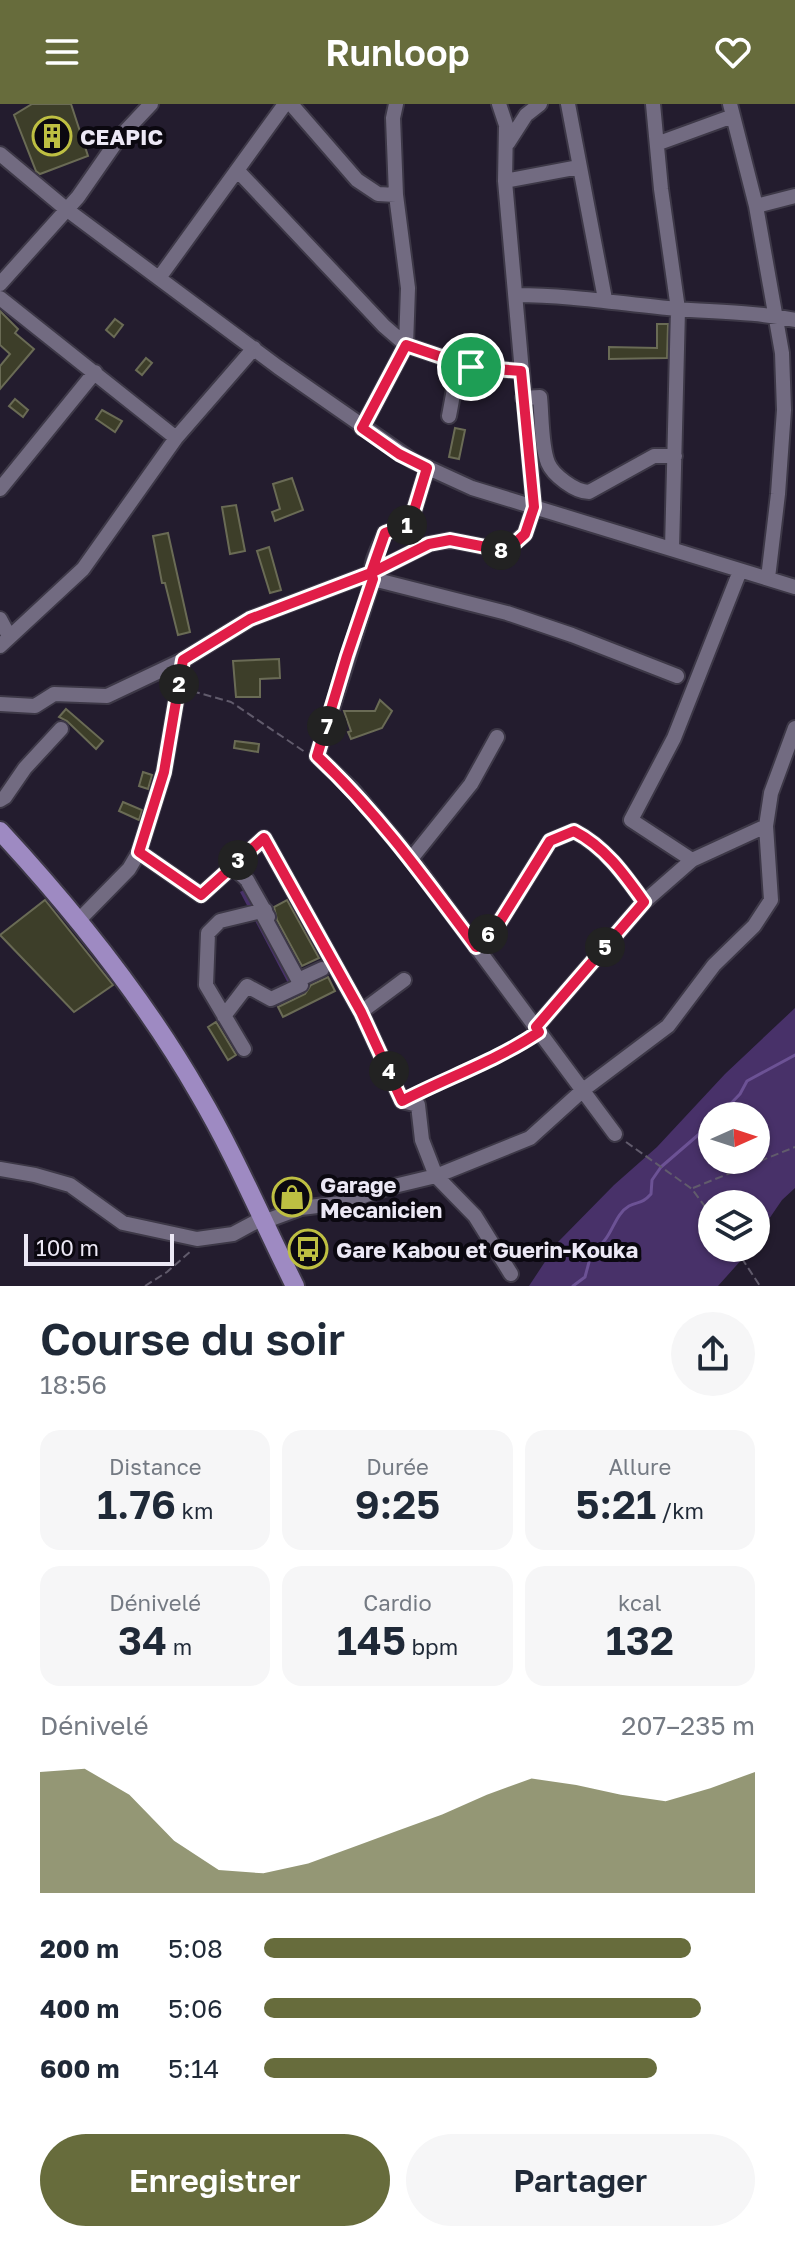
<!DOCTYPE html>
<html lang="fr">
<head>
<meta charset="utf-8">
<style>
	:root { --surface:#fff; --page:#f6f6f7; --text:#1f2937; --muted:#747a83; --accent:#676c3c }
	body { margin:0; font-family:"Golos Text",sans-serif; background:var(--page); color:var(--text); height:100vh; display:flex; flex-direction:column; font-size:30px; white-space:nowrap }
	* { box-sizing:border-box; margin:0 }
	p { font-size:26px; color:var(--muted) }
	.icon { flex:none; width:44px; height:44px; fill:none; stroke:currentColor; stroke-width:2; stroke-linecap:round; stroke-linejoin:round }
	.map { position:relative; height:1182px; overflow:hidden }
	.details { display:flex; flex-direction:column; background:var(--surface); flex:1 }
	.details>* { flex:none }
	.needle { width:52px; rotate:87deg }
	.tools { position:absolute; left:698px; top:998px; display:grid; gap:16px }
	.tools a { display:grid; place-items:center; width:72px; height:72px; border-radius:50%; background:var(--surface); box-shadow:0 2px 6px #0004; font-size:40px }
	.scale { position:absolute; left:24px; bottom:20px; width:150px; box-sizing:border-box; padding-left:8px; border:4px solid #ece8f5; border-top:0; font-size:22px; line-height:28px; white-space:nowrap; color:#ece8f5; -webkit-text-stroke:6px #0b0810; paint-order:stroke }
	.pin { position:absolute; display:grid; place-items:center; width:68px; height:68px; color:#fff; margin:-34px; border:4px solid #fff; border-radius:50%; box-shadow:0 2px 8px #0007 }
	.km { position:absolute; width:40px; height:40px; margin:-20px; border-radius:50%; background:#222; color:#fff; font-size:22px; line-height:40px; text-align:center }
	.round { display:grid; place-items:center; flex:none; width:84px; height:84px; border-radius:42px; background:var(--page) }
	.overview { display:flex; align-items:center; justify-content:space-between; height:136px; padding:0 40px }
	h1 { font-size:44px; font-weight:600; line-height:60px }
	.stats { display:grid; grid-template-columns:repeat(3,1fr); gap:12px; height:136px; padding:8px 40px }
	.stats div { display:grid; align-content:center; border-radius:20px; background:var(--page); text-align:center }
	.stats b { font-size:40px; font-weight:600 }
	.stats small { font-size:22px; font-weight:400 }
	.stats p { font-size:22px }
	.chart { height:224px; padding:16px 40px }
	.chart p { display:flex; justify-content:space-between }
	.chart svg { width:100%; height:144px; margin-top:8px; fill:var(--accent); opacity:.7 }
	.cta { display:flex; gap:16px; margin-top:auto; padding:16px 40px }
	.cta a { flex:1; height:92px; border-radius:48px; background:var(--accent); color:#fff; font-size:32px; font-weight:600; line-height:92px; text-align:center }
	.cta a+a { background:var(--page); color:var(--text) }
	ul { padding:0 40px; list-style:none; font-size:26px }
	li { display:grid; grid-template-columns:128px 96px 1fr; align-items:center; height:60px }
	li i { height:20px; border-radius:10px; background:var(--accent) }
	header { display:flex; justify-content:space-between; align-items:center; height:104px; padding:0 40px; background:var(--accent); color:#fff; font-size:36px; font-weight:600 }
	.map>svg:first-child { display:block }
	.green { fill:#483169; fill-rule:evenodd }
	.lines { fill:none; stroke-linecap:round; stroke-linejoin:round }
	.stream { stroke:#6c5295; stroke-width:3 }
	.building { fill:#3d3e29; stroke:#6a6b55; stroke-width:2 }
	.minor-casing { stroke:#3d3847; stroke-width:18 }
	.major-casing { stroke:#3d3847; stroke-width:22 }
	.path { stroke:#615b6c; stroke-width:2; stroke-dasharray:8 4; stroke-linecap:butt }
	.minor { stroke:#726b81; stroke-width:14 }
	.major { stroke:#9e8ac2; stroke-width:18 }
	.route-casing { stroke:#fff; stroke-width:16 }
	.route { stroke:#e11d48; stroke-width:10 }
	.labels { text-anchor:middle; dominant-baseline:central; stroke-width:8; stroke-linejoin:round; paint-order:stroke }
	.poi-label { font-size:22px; font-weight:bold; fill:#ece8f5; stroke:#0b0810; text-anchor:start }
</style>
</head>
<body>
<header><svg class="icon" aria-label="menu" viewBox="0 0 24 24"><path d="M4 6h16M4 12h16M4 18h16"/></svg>Runloop<svg class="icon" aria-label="heart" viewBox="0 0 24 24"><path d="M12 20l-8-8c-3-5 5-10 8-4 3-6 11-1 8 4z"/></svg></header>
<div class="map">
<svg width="795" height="1182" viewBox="0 0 795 1182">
	<rect width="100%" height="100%" fill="#231c2e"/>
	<path class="green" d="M244,786H247L298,880L291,885L240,788Z
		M795,904V1084L782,1096L756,1134V1100H712V1144H752L718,1182H529L558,1138L614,1081L657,1043L725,970ZM756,1012V1056H712V1012Z"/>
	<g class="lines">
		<path class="stream" d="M719,1012L740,990L747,977L795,951
			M573,1182L585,1173L592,1147C614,1135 612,1112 629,1102C639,1097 642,1100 651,1090L652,1076L661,1063L712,1019"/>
	</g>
	<path class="building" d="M32,0H71L88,52L40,70L36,67L14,11Z
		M0,207L18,225L15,229L34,245L0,285V262L10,250L0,241Z
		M115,215L123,221L114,233L106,226Z
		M657,220H668L667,254L609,255V243L657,244Z
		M146,254L152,259L142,271L136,266Z
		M15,295L28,306L23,313L9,302Z
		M102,306L122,317L115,328L96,315Z
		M455,324L465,326L459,355L449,353Z
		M292,374L303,406L275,417L272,408L280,405L273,380Z
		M236,401L245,447L230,450L222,403Z
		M168,429L190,528L178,531L165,479H162L153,432Z
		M269,443L281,486L270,489L257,447Z
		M279,555L280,574L260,575V593H236L233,557Z
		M380,596L392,607L382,624L351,635L348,628L351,627L344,607H375Z
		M66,605L103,637L96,645L67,617L59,613Z
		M235,637L259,640L258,648L234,644Z
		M143,668L152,671L148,685L139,682Z
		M123,698L142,706L139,716L119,707Z
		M45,796L113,881L74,908L0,831Z
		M287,796L319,854L302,862L277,816L274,803Z
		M328,873L335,887L283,913L278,903L305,890L311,881Z
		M216,918L236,951L228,956L208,923Z"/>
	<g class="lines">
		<defs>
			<path id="minor" d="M291,0L357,76L378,90L396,91
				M499,0L506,21L505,77
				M568,0L605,195
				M653,0L661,85L678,205L672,445
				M730,0L756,102L782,249L784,306L778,390L768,474
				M508,39L526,11L540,0
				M659,39L733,12
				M0,50L66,105L278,263L413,357L472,384L795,483
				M237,66L384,222L406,241L471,263L521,267
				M756,102L795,92
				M159,174L285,0
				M0,180L78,93L119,34L151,0
				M516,191C571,191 623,200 677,205C717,208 756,208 795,216
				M0,194L176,334
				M523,294L540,293C542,311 541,342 548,359C553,371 575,388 589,388L654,352H675
				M449,312L455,280L471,263
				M362,324L406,241L408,184L396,91L393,14L396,0
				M427,364L410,420L385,429C380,442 368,461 373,475C354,534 336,593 317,652L352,685L411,755L615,1030
				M0,385L95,268
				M373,475L507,509L572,531L677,572
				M0,515L9,532
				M0,542L83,465L176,334L254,244
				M0,600L35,602L54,590L107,592L183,556L250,515L371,469L429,440L450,436L501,446L509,443L525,430L534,403L505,77L579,63
				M0,696L5,693L25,664L61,625
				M139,748L201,791L264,734L361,908L402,997L418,1001L422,1036L436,1072L475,1112L511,1170
				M411,755L471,680L497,633
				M692,756L631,716L674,634L740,467
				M232,762L247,776L268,813
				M79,816L129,765L139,748L164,668L183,556
				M476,843L499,819L550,737L574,727C605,743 624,770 644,798
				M298,876L322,865
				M361,908L404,876
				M224,912L247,882L271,895L301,881L262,809
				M536,923L644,798L692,756L766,722
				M244,945L206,881L208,829L220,817L265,806
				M0,1065L35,1071L70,1081L123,1119L197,1135L233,1130L261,1115
				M263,1118L301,1104L342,1099L390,1083L436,1072L530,1034L583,986L668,922L714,861L754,822L771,796L766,722L771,689L795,624"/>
			<path id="major" d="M0,727C75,808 144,894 199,990C235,1051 263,1118 295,1182"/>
		</defs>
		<use href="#minor" class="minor-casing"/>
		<use href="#major" class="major-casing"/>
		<path class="path" d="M192,587L231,598L305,648
			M419,988L493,956L528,935
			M626,1038L692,1085L712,1112
			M693,1084L795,1043
			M735,1144L760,1182
			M145,1182L167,1168L191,1147"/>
		<use href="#minor" class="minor"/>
		<use href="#major" class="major"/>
	</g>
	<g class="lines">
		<defs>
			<path id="route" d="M471,263L406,241L362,324L399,350L427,364L410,420L385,429L371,469L250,515L183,556L164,668L139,748L201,791L264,734L361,908L402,997C448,973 496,957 539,928L536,923L644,798C624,770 605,743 574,727L550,737L499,819L476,843C426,776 378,709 317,652L347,552L373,475L371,469L429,440L450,436L501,446L515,439L525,430L534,403L521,267L471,263"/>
		</defs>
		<use href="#route" class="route-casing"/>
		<use href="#route" class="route"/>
	</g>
	<defs>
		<symbol id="building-ring" viewBox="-11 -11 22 22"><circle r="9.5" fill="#0b0810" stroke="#bebf42" stroke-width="1.5"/><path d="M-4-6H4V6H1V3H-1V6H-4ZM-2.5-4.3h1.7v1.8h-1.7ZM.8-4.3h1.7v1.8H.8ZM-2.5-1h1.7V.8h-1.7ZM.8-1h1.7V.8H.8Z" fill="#bebf42"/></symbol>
		<symbol id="shop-ring" viewBox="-11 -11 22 22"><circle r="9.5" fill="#0b0810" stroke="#bebf42" stroke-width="1.5"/><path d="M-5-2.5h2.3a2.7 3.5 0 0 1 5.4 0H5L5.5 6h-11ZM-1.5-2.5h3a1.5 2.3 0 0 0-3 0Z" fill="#bebf42"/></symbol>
		<symbol id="bus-ring" viewBox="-11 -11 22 22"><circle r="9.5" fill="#0b0810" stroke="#bebf42" stroke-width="1.5"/><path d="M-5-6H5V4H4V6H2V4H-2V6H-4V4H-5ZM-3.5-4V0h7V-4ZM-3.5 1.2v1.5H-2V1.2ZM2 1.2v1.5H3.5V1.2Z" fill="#bebf42"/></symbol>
	</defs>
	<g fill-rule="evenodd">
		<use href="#building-ring" x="30" y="10" width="44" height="44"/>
		<use href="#shop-ring" x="270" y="1071" width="44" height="44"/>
		<use href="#bus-ring" x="286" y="1123" width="44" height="44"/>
	</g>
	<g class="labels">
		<g class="poi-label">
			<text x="80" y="32">CEAPIC</text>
			<text x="320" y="1080">Garage<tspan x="320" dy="25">Mecanicien</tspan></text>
			<text x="336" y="1145">Gare Kabou et Guerin-Kouka</text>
		</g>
	</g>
</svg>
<div class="tools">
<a><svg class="needle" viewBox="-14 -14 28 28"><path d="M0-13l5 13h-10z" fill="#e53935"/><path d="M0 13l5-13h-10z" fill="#747a83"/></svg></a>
<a><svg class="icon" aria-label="layers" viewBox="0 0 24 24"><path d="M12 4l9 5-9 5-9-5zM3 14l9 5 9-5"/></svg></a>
</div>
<div class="scale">100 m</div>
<div class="pin" style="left:471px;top:263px;background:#1e9e55"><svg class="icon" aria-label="arrive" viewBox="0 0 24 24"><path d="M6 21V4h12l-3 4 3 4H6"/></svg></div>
<b class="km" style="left:407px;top:421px">1</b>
<b class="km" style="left:179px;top:580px">2</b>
<b class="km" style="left:238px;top:756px">3</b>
<b class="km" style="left:389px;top:967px">4</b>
<b class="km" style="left:605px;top:843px">5</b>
<b class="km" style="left:488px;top:830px">6</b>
<b class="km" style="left:327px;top:622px">7</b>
<b class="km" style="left:501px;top:446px">8</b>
</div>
<section class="details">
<div class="overview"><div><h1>Course du soir</h1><p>18:56</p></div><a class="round"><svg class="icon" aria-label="share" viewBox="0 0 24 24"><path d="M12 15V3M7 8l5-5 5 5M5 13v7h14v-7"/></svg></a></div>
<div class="stats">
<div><p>Distance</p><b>1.76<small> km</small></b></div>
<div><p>Durée</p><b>9:25</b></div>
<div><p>Allure</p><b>5:21<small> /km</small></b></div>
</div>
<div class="stats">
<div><p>Dénivelé</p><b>34<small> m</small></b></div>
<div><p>Cardio</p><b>145<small> bpm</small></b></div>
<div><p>kcal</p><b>132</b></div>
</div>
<div class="chart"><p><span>Dénivelé</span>207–235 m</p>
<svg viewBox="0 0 160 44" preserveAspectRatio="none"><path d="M0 44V7L10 6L20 14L30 28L40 37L50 38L60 35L70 30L80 25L90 20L100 14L110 9L120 11L130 14L140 16L150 12L160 7V44z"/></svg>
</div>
<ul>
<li><b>200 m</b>5:08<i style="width:87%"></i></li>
<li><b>400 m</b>5:06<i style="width:89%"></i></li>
<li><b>600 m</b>5:14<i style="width:80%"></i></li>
</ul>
<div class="cta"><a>Enregistrer</a><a>Partager</a></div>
</section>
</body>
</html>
